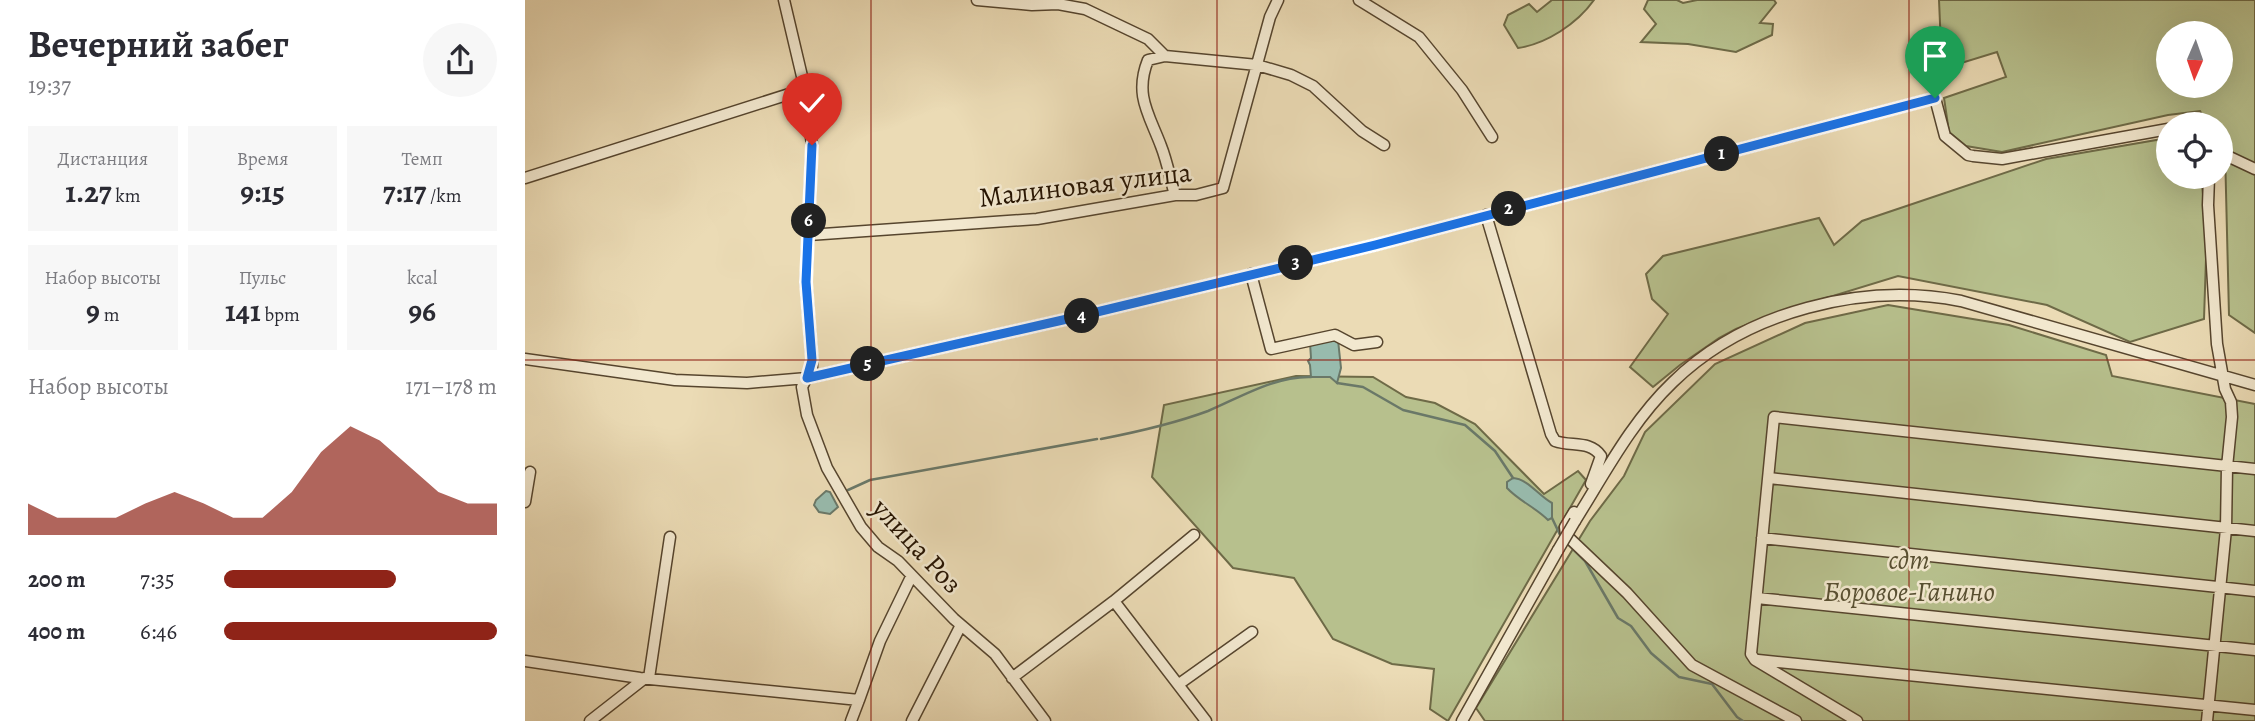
<!DOCTYPE html>
<html lang="ru">
<head>
<meta charset="utf-8">
<style>
	:root { --surface:#fff; --page:#f7f7f7; --text:#2b2b33; --muted:#7c7c81; --accent:#8f2418 }
	body { margin:0; font-family:Alegreya,serif; background:var(--page); color:var(--text); height:100vh; display:flex; flex-direction:column; font-size:26px; white-space:nowrap }
	* { box-sizing:border-box; margin:0 }
	p { font-size:23px; color:var(--muted) }
	.icon { flex:none; width:38px; height:38px; fill:none; stroke:currentColor; stroke-width:2; stroke-linecap:round; stroke-linejoin:round }
	.map { position:relative; flex:1; overflow:hidden }
	.drawer { display:flex; flex-direction:column; background:var(--surface); width:525px }
	.drawer>* { flex:none }
	.needle { width:46px; rotate:182deg }
	.fabs { position:absolute; left:1631px; top:21px; display:grid; gap:14px }
	.fabs a { display:grid; place-items:center; width:77px; height:77px; border-radius:50%; background:var(--surface); box-shadow:0 7px 28px #0002; font-size:35px }
	.pin { position:absolute; display:grid; place-items:center; width:60px; height:60px; color:#fff; margin:-72px -30px; border-radius:50% 50% 50% 0; rotate:-45deg; box-shadow:0 0 7px #0007 }
	.pin .icon { rotate:45deg }
	.km { position:absolute; width:35px; height:35px; margin:-18px; border-radius:50%; background:#222; color:#fff; font-size:19px; line-height:35px; text-align:center }
	.round { display:grid; place-items:center; flex:none; width:74px; height:74px; border-radius:37px; background:var(--page) }
	.overview { display:flex; align-items:center; justify-content:space-between; height:119px; padding:0 28px }
	h1 { font-size:38px; font-weight:600; line-height:52px }
	.stats { display:grid; grid-template-columns:repeat(3,1fr); gap:10px; height:119px; padding:7px 28px }
	.stats div { display:grid; align-content:center; border-radius:0px; background:var(--page); text-align:center }
	.stats b { font-size:30px; font-weight:600 }
	.stats small { font-size:19px; font-weight:400 }
	.stats p { font-size:19px }
	.chart { height:196px; padding:14px 28px }
	.chart p { display:flex; justify-content:space-between }
	.chart svg { width:100%; height:126px; margin-top:7px; fill:var(--accent); opacity:.7 }
	ul { padding:0 28px; list-style:none; font-size:23px }
	li { display:grid; grid-template-columns:112px 84px 1fr; align-items:center; height:52px }
	li i { height:18px; border-radius:9px; background:var(--accent) }
	main { display:flex; flex:1; min-height:0 }
	.map>svg:first-child { display:block }
	.green { fill:#b7c08d; stroke:#6e6a47; stroke-width:2; fill-rule:evenodd }
	.water { fill:#98bbad; stroke:#6a7868; stroke-width:2 }
	.lines { fill:none; stroke-linecap:round; stroke-linejoin:round }
	.stream { stroke:#6a7868; stroke-width:2.5 }
	.minor-casing { stroke:#56452e; stroke-width:13 }
	.minor { stroke:#f2e8cf; stroke-width:10 }
	.minor-bridge-casing { stroke:#56452e; stroke-width:13; stroke-linecap:butt }
	.minor-bridge { stroke:#f2e8cf; stroke-width:10 }
	.route-casing { stroke:#fff; stroke-width:14 }
	.route { stroke:#1a73e8; stroke-width:9 }
	.grid { fill:none; stroke:#8f2418; stroke-width:2; stroke-opacity:0.55 }
	.labels { text-anchor:middle; dominant-baseline:central; stroke-width:5; stroke-linejoin:round; paint-order:stroke }
	.street-label { font-size:28px; fill:#251301; stroke:#f2e8cf }
	.park-label { font-size:28px; font-style:italic; fill:#585032; stroke:#f2e8cf }
</style>
</head>
<body>
<main>
<section class="drawer">
<div class="overview"><div><h1>Вечерний забег</h1><p>19:37</p></div><a class="round"><svg class="icon" aria-label="share" viewBox="0 0 24 24"><path d="M12 15V3M7 8l5-5 5 5M5 13v7h14v-7"/></svg></a></div>
<div class="stats">
<div><p>Дистанция</p><b>1.27<small> km</small></b></div>
<div><p>Время</p><b>9:15</b></div>
<div><p>Темп</p><b>7:17<small> /km</small></b></div>
</div>
<div class="stats">
<div><p>Набор высоты</p><b>9<small> m</small></b></div>
<div><p>Пульс</p><b>141<small> bpm</small></b></div>
<div><p>kcal</p><b>96</b></div>
</div>
<div class="chart"><p><span>Набор высоты</span>171–178 m</p>
<svg viewBox="0 0 160 44" preserveAspectRatio="none"><path d="M0 44V33L10 38L20 38L30 38L40 33L50 29L60 33L70 38L80 38L90 29L100 15L110 6L120 11L130 20L140 29L150 33L160 33V44z"/></svg>
</div>
<ul>
<li><b>200 m</b>7:35<i style="width:63%"></i></li>
<li><b>400 m</b>6:46<i style="width:100%"></i></li>
</ul>
</section>
<div class="map">
<svg width="1730" height="721" viewBox="0 0 1730 721">
	<rect width="100%" height="100%" fill="#ebdbb5"/>
	<filter id="stains"><feTurbulence type="fractalNoise" baseFrequency=".00286" numOctaves="4"/><feColorMatrix values="0 0 0 0 .2 0 0 0 0 .09 0 0 0 0 .02 0 0 0 .5 -.17"/></filter>
	<radialGradient id="worn" r=".72"><stop offset=".6" stop-color="#630" stop-opacity="0"/><stop offset="1" stop-color="#630" stop-opacity=".3"/></radialGradient>
	<path class="green" d="M1027,0H1069C1052,24 1021,44 993,48L979,25L983,15L1004,4L1012,12Z
		M1123,0H1152L1158,3L1172,0H1249L1251,3L1235,23L1248,24L1247,35L1211,52L1163,44L1116,42L1131,24L1119,9Z
		M1414,0H1730V333L1704,315L1700,150L1696,144V124H1683L1675,111L1643,115L1477,152L1441,146L1424,132L1419,98L1481,77L1472,52L1417,69ZM1643,33H1696V86H1643Z
		M1643,138V177H1676L1682,229L1679,319L1605,342L1522,305L1373,276L1249,314L1211,329L1194,338L1155,365L1128,387L1105,367L1143,314L1127,299L1121,274L1138,256L1294,218L1309,245L1337,221L1521,159Z
		M1363,305L1484,325L1581,355L1587,376L1730,404V721H960L951,708L1065,521L1099,476L1120,432L1190,364L1280,323Z
		M771,376L848,377L881,397L910,403L950,424L1019,494L1053,471L1061,480L923,721L905,709L909,669L867,664L808,639L769,578L708,568L627,477L639,405Z"/>
	<path class="water" d="M813,340L816,368L812,383L805,377H786L785,365L783,361L786,358L785,343Z
		M988,478C1003,479 1014,496 1027,503V518L1023,520C1010,507 994,501 982,488V482Z
		M301,491L305,492L313,507L305,514L294,512L289,505L291,500Z"/>
	<g class="lines">
		<path class="stream" d="M812,383L838,387L878,410L940,425L970,451L988,478
			M576,439C612,432 648,424 683,411C716,397 750,376 786,377
			M323,490L345,480L572,439
			M1027,518L1036,537
			M1041,542L1060,561L1093,618L1106,626L1126,653L1154,677L1187,684L1212,717L1218,721"/>
		<defs>
			<path id="minor" d="M259,0L280,89L287,145L281,282L287,360V367L277,387L282,415L302,468L336,527L353,547L373,561L429,619L470,654L520,721
				M452,0L507,5L533,4L560,9L623,39L640,56
				M834,0L894,37L937,90L967,137
				M1696,153L1730,169
				M0,178L280,89
				M650,195C645,178 642,161 636,146C624,114 609,95 623,60L640,56L732,65L766,75L788,86L837,131L859,145
				M961,215L1026,434L1030,441C1046,447 1065,440 1076,456L1066,484
				M284,235L512,219L650,195H671L698,188L745,17L753,0
				M726,274L746,349L810,335L829,345L852,342
				M0,359L150,380L222,383L282,378L551,317L850,245L1410,98L1420,136L1443,155L1448,156L1477,159L1643,129
				M1244,478L1730,531
				M0,502L5,472
				M1049,512L1040,527L1041,535L1102,593L1167,665L1271,721
				M1050,521C1080,473 1107,421 1148,382C1221,311 1338,282 1436,301L1730,385
				M1237,538L1730,591
				M1232,598L1730,650
				M589,601L681,721
				M1233,660L1730,710
				M0,661L115,678L334,700L355,641L386,577
				M124,678L145,537
				M487,678L589,601L669,535
				M654,684L727,632
				M65,721L120,678
				M326,721L334,700
				M387,721L436,625
				M937,721L1033,550
				M1332,721L1230,660L1226,654L1249,417L1730,469
				M1682,721L1701,529L1702,467L1707,417L1706,402L1700,389L1692,344L1683,205L1684,177"/>
		</defs>
		<use href="#minor" class="minor-casing"/>
		<use href="#minor" class="minor"/>
		<defs>
			<path id="minor-bridge" d="M1033,550L1050,521"/>
		</defs>
		<use href="#minor-bridge" class="minor-bridge-casing"/>
		<use href="#minor-bridge" class="minor-bridge"/>
	</g>
	<g class="lines">
		<defs>
			<path id="route" d="M287,145L281,282L287,360L282,378L551,317L850,245L1410,98"/>
		</defs>
		<use href="#route" class="route-casing"/>
		<use href="#route" class="route"/>
	</g>
	<path class="grid" d="M346,0V721M692,0V721M1038,0V721M1384,0V721M0,360H1730"/>
	<g class="labels">
		<g class="street-label">
			<text transform="translate(560 185) rotate(-7)">Малиновая улица</text>
			<text transform="translate(392 546) rotate(47)">улица Роз</text>
		</g>
		<g class="park-label">
			<text x="1384" y="560">сдт<tspan x="1384" dy="32">Боровое-Ганино</tspan></text>
		</g>
	</g>
	<rect width="100%" height="100%" filter="url(#stains)"/>
	<rect width="100%" height="100%" fill="url(#worn)"/>
</svg>
<div class="fabs">
<a><svg class="needle" viewBox="-14 -14 28 28"><path d="M0-13l5 13h-10z" fill="#e53935"/><path d="M0 13l5-13h-10z" fill="#7c7c81"/></svg></a>
<a><svg class="icon" aria-label="locate" viewBox="0 0 24 24"><circle cx="12" cy="12" r="6"/><path d="M12 2v4M12 18v4M2 12h4M18 12h4"/></svg></a>
</div>
<div class="pin" style="left:1410px;top:98px;background:#1e9e55"><svg class="icon" aria-label="arrive" viewBox="0 0 24 24"><path d="M6 21V4h12l-3 4 3 4H6"/></svg></div>
<div class="pin" style="left:287px;top:145px;background:#d93025"><svg class="icon" aria-label="check" viewBox="0 0 24 24"><path d="M5 12l5 5 9-10"/></svg></div>
<b class="km" style="left:1197px;top:154px">1</b>
<b class="km" style="left:984px;top:209px">2</b>
<b class="km" style="left:771px;top:263px">3</b>
<b class="km" style="left:557px;top:316px">4</b>
<b class="km" style="left:343px;top:364px">5</b>
<b class="km" style="left:284px;top:221px">6</b>
</div>
</main>
</body>
</html>
